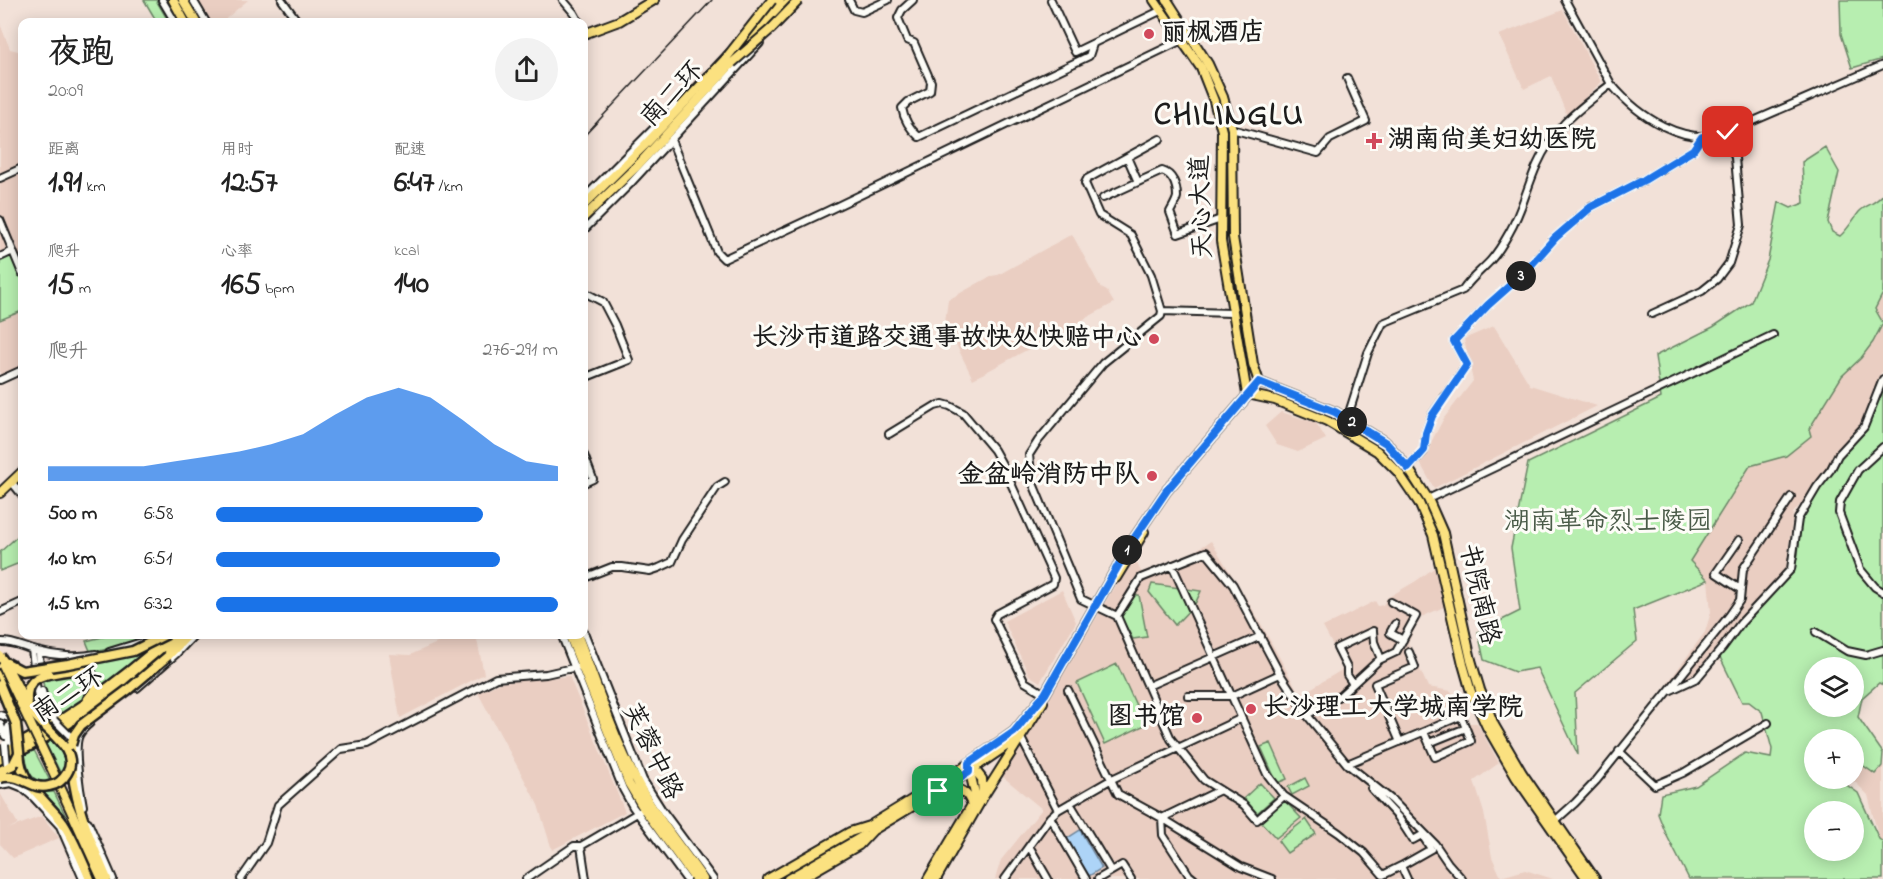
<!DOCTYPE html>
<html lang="zh">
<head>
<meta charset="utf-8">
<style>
	:root { --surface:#fff; --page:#f2f2f2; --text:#222; --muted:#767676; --accent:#1a73e8 }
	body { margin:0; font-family:"Indie Flower","LXGW WenKai TC",sans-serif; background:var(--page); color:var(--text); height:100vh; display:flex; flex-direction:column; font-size:22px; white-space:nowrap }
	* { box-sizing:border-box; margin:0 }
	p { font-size:20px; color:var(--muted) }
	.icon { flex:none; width:33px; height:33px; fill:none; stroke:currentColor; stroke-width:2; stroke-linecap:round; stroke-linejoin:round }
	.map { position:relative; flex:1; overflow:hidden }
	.side { position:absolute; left:18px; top:18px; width:570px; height:621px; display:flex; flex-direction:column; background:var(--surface); border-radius:12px; box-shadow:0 3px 15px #0003 }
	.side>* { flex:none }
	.buttons { position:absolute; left:1804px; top:657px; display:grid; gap:12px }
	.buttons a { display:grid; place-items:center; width:60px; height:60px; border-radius:50%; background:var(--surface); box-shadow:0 3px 15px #0003; font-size:30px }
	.pin { position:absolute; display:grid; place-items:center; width:51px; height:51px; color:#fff; margin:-26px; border-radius:12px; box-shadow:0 3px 9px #0006 }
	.km { position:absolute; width:30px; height:30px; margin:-15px; border-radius:50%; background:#222; color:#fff; font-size:16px; line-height:30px; text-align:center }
	.round { display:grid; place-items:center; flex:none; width:63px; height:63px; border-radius:32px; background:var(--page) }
	.overview { display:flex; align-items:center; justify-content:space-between; height:102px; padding:0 30px }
	h1 { font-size:33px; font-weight:800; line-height:45px }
	.metrics { display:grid; grid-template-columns:repeat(3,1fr); gap:9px; height:102px; padding:6px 30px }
	.metrics div { display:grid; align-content:center }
	.metrics b { font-size:30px; font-weight:800 }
	.metrics small { font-size:16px; font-weight:400 }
	.metrics p { font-size:16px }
	.chart { height:168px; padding:12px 30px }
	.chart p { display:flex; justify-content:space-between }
	.chart svg { width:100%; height:108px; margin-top:6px; fill:var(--accent); opacity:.7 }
	ul { padding:0 30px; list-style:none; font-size:20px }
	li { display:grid; grid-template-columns:96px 72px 1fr; align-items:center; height:45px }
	li i { height:15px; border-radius:8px; background:var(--accent) }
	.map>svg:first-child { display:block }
	.built { fill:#eacec2 }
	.green { fill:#b7eeb0; stroke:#6a8566; stroke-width:1.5; fill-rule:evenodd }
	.water { fill:#add4f7; stroke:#738a9f; stroke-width:1.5 }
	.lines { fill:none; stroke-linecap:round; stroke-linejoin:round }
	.minor-casing { stroke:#1c1c1c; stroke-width:10 }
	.major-casing { stroke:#1c1c1c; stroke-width:12 }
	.highway-casing { stroke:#1c1c1c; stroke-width:13 }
	.minor { stroke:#fdfcf7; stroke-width:6 }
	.major { stroke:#fbe180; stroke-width:8 }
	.highway { stroke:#fbe180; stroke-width:8 }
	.rail { stroke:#1c1c1c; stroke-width:1.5 }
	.minor-bridge-casing { stroke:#1c1c1c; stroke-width:10; stroke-linecap:butt }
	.major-bridge-casing { stroke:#1c1c1c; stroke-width:12; stroke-linecap:butt }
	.highway-bridge-casing { stroke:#1c1c1c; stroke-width:13; stroke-linecap:butt }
	.minor-bridge { stroke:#fdfcf7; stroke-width:6 }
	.major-bridge { stroke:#fbe180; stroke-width:8 }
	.highway-bridge { stroke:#fbe180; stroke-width:8 }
	.route-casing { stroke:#fff; stroke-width:12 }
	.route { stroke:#1a73e8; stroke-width:8 }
	.poi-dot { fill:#d1495b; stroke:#fdfcf7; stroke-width:2 }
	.labels { text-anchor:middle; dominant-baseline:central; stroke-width:6; stroke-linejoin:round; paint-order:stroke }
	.poi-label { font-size:26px; font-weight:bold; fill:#1c1c1c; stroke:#fdfcf7; text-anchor:start }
	.street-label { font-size:26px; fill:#1c1c1c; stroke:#fdfcf7 }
	.park-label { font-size:26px; fill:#4a5b48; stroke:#fdfcf7 }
	.district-label { font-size:32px; font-weight:bold; letter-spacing:1.5px; fill:#1c1c1c; stroke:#fdfcf7 }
</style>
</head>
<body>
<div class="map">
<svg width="1883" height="879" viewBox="0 0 1883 879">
	<rect width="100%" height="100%" fill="#f2e1d8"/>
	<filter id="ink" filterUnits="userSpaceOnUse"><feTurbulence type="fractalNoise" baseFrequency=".0167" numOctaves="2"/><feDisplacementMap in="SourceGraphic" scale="12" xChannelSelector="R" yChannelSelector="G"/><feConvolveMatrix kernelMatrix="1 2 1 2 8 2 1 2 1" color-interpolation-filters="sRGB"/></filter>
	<g filter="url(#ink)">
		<path class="built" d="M197,0H248L222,22H210Z
			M1563,10L1601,82L1567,116L1551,76L1524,89L1499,35Z
			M0,24L10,49L22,52V375L0,385Z
			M1072,234L1101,288L1107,291L1114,303L973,379L945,322L948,300L991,276L998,275Z
			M1883,293V371L1880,374L1859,426L1837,449L1831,469L1793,513L1786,568L1694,674L1681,682L1667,684L1705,632L1711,612L1708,580L1690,561L1751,466L1786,456L1808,429L1842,375L1861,358L1873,342L1883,323L1875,309Z
			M1494,326L1530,385L1597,406L1434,488L1420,463L1444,418L1473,381L1464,339Z
			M1281,412L1316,423L1326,439L1298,452L1277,445L1265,426Z
			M1211,541L1255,613L1300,695L1345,668L1323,627L1375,601L1378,606L1383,605L1387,598L1416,581L1437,566L1446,606L1419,618L1408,643L1428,687L1451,691L1469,723H1477L1499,763L1474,781L1484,813L1492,857L1501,877L1525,870L1553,879H995L1001,860L1042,809L1002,776L1133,555L1142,574L1185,557Z
			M1062,590L1076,622L1040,682L1029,675L1004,621Z
			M455,635H470L476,639V635H491L477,640L484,674L400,718L389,654L410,655Z
			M569,676L625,812L552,850L538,805L478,693L500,683Z
			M1854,760L1875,774L1882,766L1883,767V842L1879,839L1868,795L1852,779L1854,778Z
			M0,793L18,824L8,829L42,816L59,838L13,858L0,844Z"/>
		<path class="green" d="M144,0H156L169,22H157Z
			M1840,0H1883V59L1852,68L1841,34Z
			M1825,147L1839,172L1828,222L1832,232L1840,236C1848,229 1852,221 1859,212C1866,204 1875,205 1883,194V293L1875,309L1883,323L1873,342L1861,358L1842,376L1809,429L1811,436L1786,456L1750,466L1690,561L1708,580L1633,610L1637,641L1575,693L1578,755L1537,668L1515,672L1484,660L1478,632L1520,611L1511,548L1528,463L1661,398L1655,356L1713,327L1751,302L1768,260L1779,202L1791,208L1804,203L1802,162Z
			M12,254L22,278V311L0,320V260Z
			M1883,385V685L1879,683L1862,698L1858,717L1883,753L1882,766L1875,774L1854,759V740H1815V778L1838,779L1858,793L1879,839L1883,842V879H1689L1666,834L1658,814L1661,794L1696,786L1745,753L1771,758L1772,749L1762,712L1749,702H1742L1719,655L1760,605L1791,574L1798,555L1801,519L1840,456L1865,430L1872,415ZM1815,668H1854V706H1815ZM1815,812H1854V850H1815Z
			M20,534H22V562L0,571V552Z
			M1152,584L1201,591L1195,604L1175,625L1149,592Z
			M1132,595H1139L1147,637L1133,639L1120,616Z
			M133,634L136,642L91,653L86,641L110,635Z
			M158,642L101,689C103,674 91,667 78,665Z
			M1117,664L1145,725L1105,744L1077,683Z
			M76,672L92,678L90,694L60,715L47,701L42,678Z
			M53,739L63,749L67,762L62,776L46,744Z
			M1271,743L1287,779L1277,783L1261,747Z
			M34,750L51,783C30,782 28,773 25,754Z
			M1305,778L1309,786L1292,795L1288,787Z
			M1260,783L1274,798L1257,813L1244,798Z
			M42,792H54L71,827Z
			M1284,800L1301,818L1276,838L1260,821Z
			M1306,819L1316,834L1287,853L1278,841Z"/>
		<path class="water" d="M1080,830L1102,868L1089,876L1066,839Z"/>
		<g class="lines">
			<defs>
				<path id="minor" d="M162,0L175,22
					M193,0L206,22
					M282,0L298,22
					M563,0L574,13L579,22
					M849,0L854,10L862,12L888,0
					M913,0L902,10L898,18L907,40L914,43L931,82L930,91L908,102L902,108C904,120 910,129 919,137L1089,56L1093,44
					M1051,0L1075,52L1160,11
					M1565,0L1611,84C1638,116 1684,148 1728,132L1883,65
					M1232,129L1318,153L1330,139L1366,121L1347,78
					M1160,139L1087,179L1085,183L1099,215L1131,235L1151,275L1162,311L1161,316L1103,363L1038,441L1029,455L1032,481L1081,599L1117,616L1171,739L1204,780L1244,805L1257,820L1284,796L1267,774L1172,565
					M671,140L717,252L724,259L825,212L1182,40
					M1127,157L1138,182
					M0,178L22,168
					M584,198L676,106
					M1103,198L1162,171C1173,174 1177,186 1177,197C1176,202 1172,208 1170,212L1178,234L1221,219
					M0,220L22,273
					M584,230L629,185L760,43
					M0,257L13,251
					M584,292L603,302L615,325L629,360L584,378
					M1162,311L1232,313
					M1652,314L1702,291L1717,279L1729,263L1741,225L1735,158L1728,132
					M0,380L22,370
					M1347,419L1368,353L1383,323L1463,290C1471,278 1482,270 1491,260C1498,252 1504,242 1509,233C1522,211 1527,187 1537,165C1555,125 1578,110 1611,84
					M889,434L935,406L943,404L950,406L963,413L994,450L1004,468L1054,578L1053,584L997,614L994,619L1025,682L1045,694
					M1883,447L1858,470L1840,502L1839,513L1860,569L1875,587L1883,592
					M584,455L593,479L584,483
					M1408,468L1424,451L1426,433L1432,415L1467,365L1454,341L1488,305L1523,274L1555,238L1591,207L1644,180L1693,150L1702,137
					M14,485L22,495
					M1428,499L1773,335
					M1739,540L1716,573L1740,589
					M584,578L612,567H622L650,571L659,568L672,562L682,540L717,487L725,482
					M0,612L22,602
					M1117,616L1141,578L1206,552L1233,585L1280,674L1307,715L1347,764L1392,800L1435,844L1448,863L1462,879
					M1395,624L1390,633L1403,640
					M584,632L643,780L662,810L713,879
					M1816,632L1847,651L1866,655L1883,650
					M561,634L623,789L633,807L686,879
					M0,642C14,641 24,648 37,651C55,656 78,658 96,654
					M39,652L40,672
					M109,652L145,641
					M1353,684L1347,675V668L1337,648L1373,631L1374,642L1381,659
					M1148,686L1261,636
					M137,688L176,654L195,634
					M1068,690L1118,794L1162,818L1220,790
					M42,691L46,706L57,718
					M1669,691L1697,678L1723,647L1740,624L1791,569L1798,519L1817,487L1831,469L1838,455L1864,427L1883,379
					M1188,696H1232L1280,674
					M0,715L9,718L33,706L38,700L32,650
					M1307,715L1341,695L1379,660L1396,652L1416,616L1391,602
					M0,723L5,736
					M1022,740L1058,810
					M1400,742L1375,684L1415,667L1409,652
					M9,743L8,728L11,722L38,711L44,712L53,718
					M1429,743L1466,728
					M1619,751L1655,785L1683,773L1768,723
					M1349,766L1347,764L1461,716L1471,741L1435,757L1424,732
					M0,785L11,783L21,787L34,798L60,826L83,879
					M1371,788L1398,817L1413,840L1422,835L1431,849L1401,866
					M1284,796L1339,833L1364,853L1383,875L1401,866L1407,879
					M1070,803L1111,871
					M83,806C80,791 74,752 78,738C80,731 85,727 90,723
					M1050,817L1086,879
					M1162,818L1241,867L1272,879
					M1162,818L1163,835L1189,875L1194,879
					M1556,820L1575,803L1596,781L1729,616L1740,600L1743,569L1791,497
					M88,822L113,879
					M241,879L266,843L278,805L341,749L367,745L496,678L546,674L581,666
					M526,879L574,846H581
					M586,879L581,846L639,812
					M1005,879L1029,846
					M1048,879L1029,846L1050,817L1058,810L1112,779L1242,718
					M1098,879L1122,865L1131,879"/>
				<path id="major" d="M173,0L185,22
					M183,0L196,22
					M1154,0L1201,68L1214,101L1222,131L1221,241L1247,394
					M1167,0L1208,64L1223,97L1232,129L1233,237L1253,364L1259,382
					M584,34L619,21L654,0
					M1259,382L1335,412L1386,443L1408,468L1428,499L1443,533L1471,660L1480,690L1494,725L1522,773L1595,879
					M1247,394L1275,400L1327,421L1377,451L1398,472L1419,503L1433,535L1463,664L1471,692L1487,727L1516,777L1587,879
					M0,493L22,472
					M1116,578L1144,532
					M569,634L629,784L644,809L695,879
					M577,634C598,688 616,746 645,796C662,825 684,851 703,879
					M0,674L16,706
					M972,766L982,779L983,797
					M51,767L102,879
					M945,789C958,786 969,792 972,806
					M768,879L850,832L869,826L957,772L1014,732L1045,694L1131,543L1167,490L1259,382
					M788,879L865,835
					M800,879L859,845L873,830L961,777L1015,740
					M928,879L976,798L969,768
					M936,879L983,797L1043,702"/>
				<path id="highway" d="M748,35L780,0
					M750,44L791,0
					M584,205L644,146L731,53
					M584,217L637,166L737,58
					M168,656L189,634
					M49,674C62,672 90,663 95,681C97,688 92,694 88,699
					M71,745C71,798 87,832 107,879
					M0,754C63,723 120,682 173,634
					M0,761C68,729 128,686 183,634
					M20,761C24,787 49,803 63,823C74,840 82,860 90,879"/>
			</defs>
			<use href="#minor" class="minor-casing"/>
			<use href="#major" class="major-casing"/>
			<use href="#highway" class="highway-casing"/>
			<use href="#minor" class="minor"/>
			<use href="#major" class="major"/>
			<use href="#highway" class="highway"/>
			<path class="rail" d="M584,136L712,0"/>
			<defs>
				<path id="minor-bridge" d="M54,720L69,735
					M5,744L7,765"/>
				<path id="major-bridge" d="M727,57L772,0
					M732,63L771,29L799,0
					M3,666L51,767"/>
				<path id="highway-bridge" d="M0,656C13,674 20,695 33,713C44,730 81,750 67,773C63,780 57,785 49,786C31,791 22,772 0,778
					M7,663L22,671L68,664L133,651L167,634
					M0,685L16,724L20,761
					M27,700C26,684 34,677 49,674
					M71,745L74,735L81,725L129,689L168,656
					M0,771L13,765L19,753"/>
			</defs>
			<use href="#minor-bridge" class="minor-bridge-casing"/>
			<use href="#major-bridge" class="major-bridge-casing"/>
			<use href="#highway-bridge" class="highway-bridge-casing"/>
			<use href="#minor-bridge" class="minor-bridge"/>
			<use href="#major-bridge" class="major-bridge"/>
			<use href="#highway-bridge" class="highway-bridge"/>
		</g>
	</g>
	<g class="lines" filter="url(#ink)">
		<defs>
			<path id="route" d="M938,791L969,772V763L1014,732L1045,694L1131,543L1167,490L1259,382L1335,412L1386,443L1408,468L1424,450L1426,433L1432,416L1467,365L1454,341L1488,305L1523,274L1555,238L1591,207L1644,180L1693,150L1702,137H1712L1728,132"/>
		</defs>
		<use href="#route" class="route-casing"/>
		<use href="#route" class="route"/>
	</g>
	<g class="poi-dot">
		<circle cx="1149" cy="34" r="6"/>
		<path d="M1371 132h6v6h6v6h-6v6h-6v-6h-6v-6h6z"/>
		<circle cx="1154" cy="339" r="6"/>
		<circle cx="1152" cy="476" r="6"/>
		<circle cx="1251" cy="709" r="6"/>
		<circle cx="1197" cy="718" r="6"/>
	</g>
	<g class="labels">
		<g class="poi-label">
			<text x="1161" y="34">丽枫酒店</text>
			<text x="1388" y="141">湖南尚美妇幼医院</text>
			<text x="1142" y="339" text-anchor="end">长沙市道路交通事故快处快赔中心</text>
			<text x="1140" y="476" text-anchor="end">金盆岭消防中队</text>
			<text x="1263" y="709">长沙理工大学城南学院</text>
			<text x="1185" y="718" text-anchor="end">图书馆</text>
		</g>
		<g class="street-label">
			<text transform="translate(673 95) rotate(-47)">南二环</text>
			<text transform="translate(1203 207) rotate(-92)">天心大道</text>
			<text transform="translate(1478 594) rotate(77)">书院南路</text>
			<text transform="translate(69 696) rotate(-33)">南二环</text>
			<text transform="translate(651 752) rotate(64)">芙蓉中路</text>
		</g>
		<g class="park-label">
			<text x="1608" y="523">湖南革命烈士陵园</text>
		</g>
		<g class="district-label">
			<text x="1229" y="116">CHILINGLU</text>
		</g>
	</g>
</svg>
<div class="buttons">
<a><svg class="icon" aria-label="layers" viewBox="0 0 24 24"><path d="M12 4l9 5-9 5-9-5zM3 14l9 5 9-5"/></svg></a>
<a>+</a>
<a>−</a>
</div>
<div class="pin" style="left:938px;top:791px;background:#1e9e55"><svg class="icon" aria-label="arrive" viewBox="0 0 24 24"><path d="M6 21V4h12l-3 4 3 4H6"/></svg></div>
<div class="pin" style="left:1728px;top:132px;background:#d93025"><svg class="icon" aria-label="check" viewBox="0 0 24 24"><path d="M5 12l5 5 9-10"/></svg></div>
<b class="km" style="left:1127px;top:550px">1</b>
<b class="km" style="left:1352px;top:422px">2</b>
<b class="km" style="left:1521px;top:276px">3</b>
<section class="side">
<div class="overview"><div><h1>夜跑</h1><p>20:09</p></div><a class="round"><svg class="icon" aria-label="share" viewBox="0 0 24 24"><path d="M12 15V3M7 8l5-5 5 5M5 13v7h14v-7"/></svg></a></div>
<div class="metrics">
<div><p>距离</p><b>1.91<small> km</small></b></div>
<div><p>用时</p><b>12:57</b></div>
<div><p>配速</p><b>6:47<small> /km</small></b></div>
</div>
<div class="metrics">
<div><p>爬升</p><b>15<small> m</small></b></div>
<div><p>心率</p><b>165<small> bpm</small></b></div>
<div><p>kcal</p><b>140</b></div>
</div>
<div class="chart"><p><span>爬升</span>276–291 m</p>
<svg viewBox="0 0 160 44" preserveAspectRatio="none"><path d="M0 44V38L10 38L20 38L30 38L40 36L50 34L60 32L70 29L80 25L90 17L100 10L110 6L120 10L130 19L140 29L150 36L160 38V44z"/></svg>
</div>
<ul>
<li><b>500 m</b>6:58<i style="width:78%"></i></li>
<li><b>1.0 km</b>6:51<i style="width:83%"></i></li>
<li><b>1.5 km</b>6:32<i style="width:100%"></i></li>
</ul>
</section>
</div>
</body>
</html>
